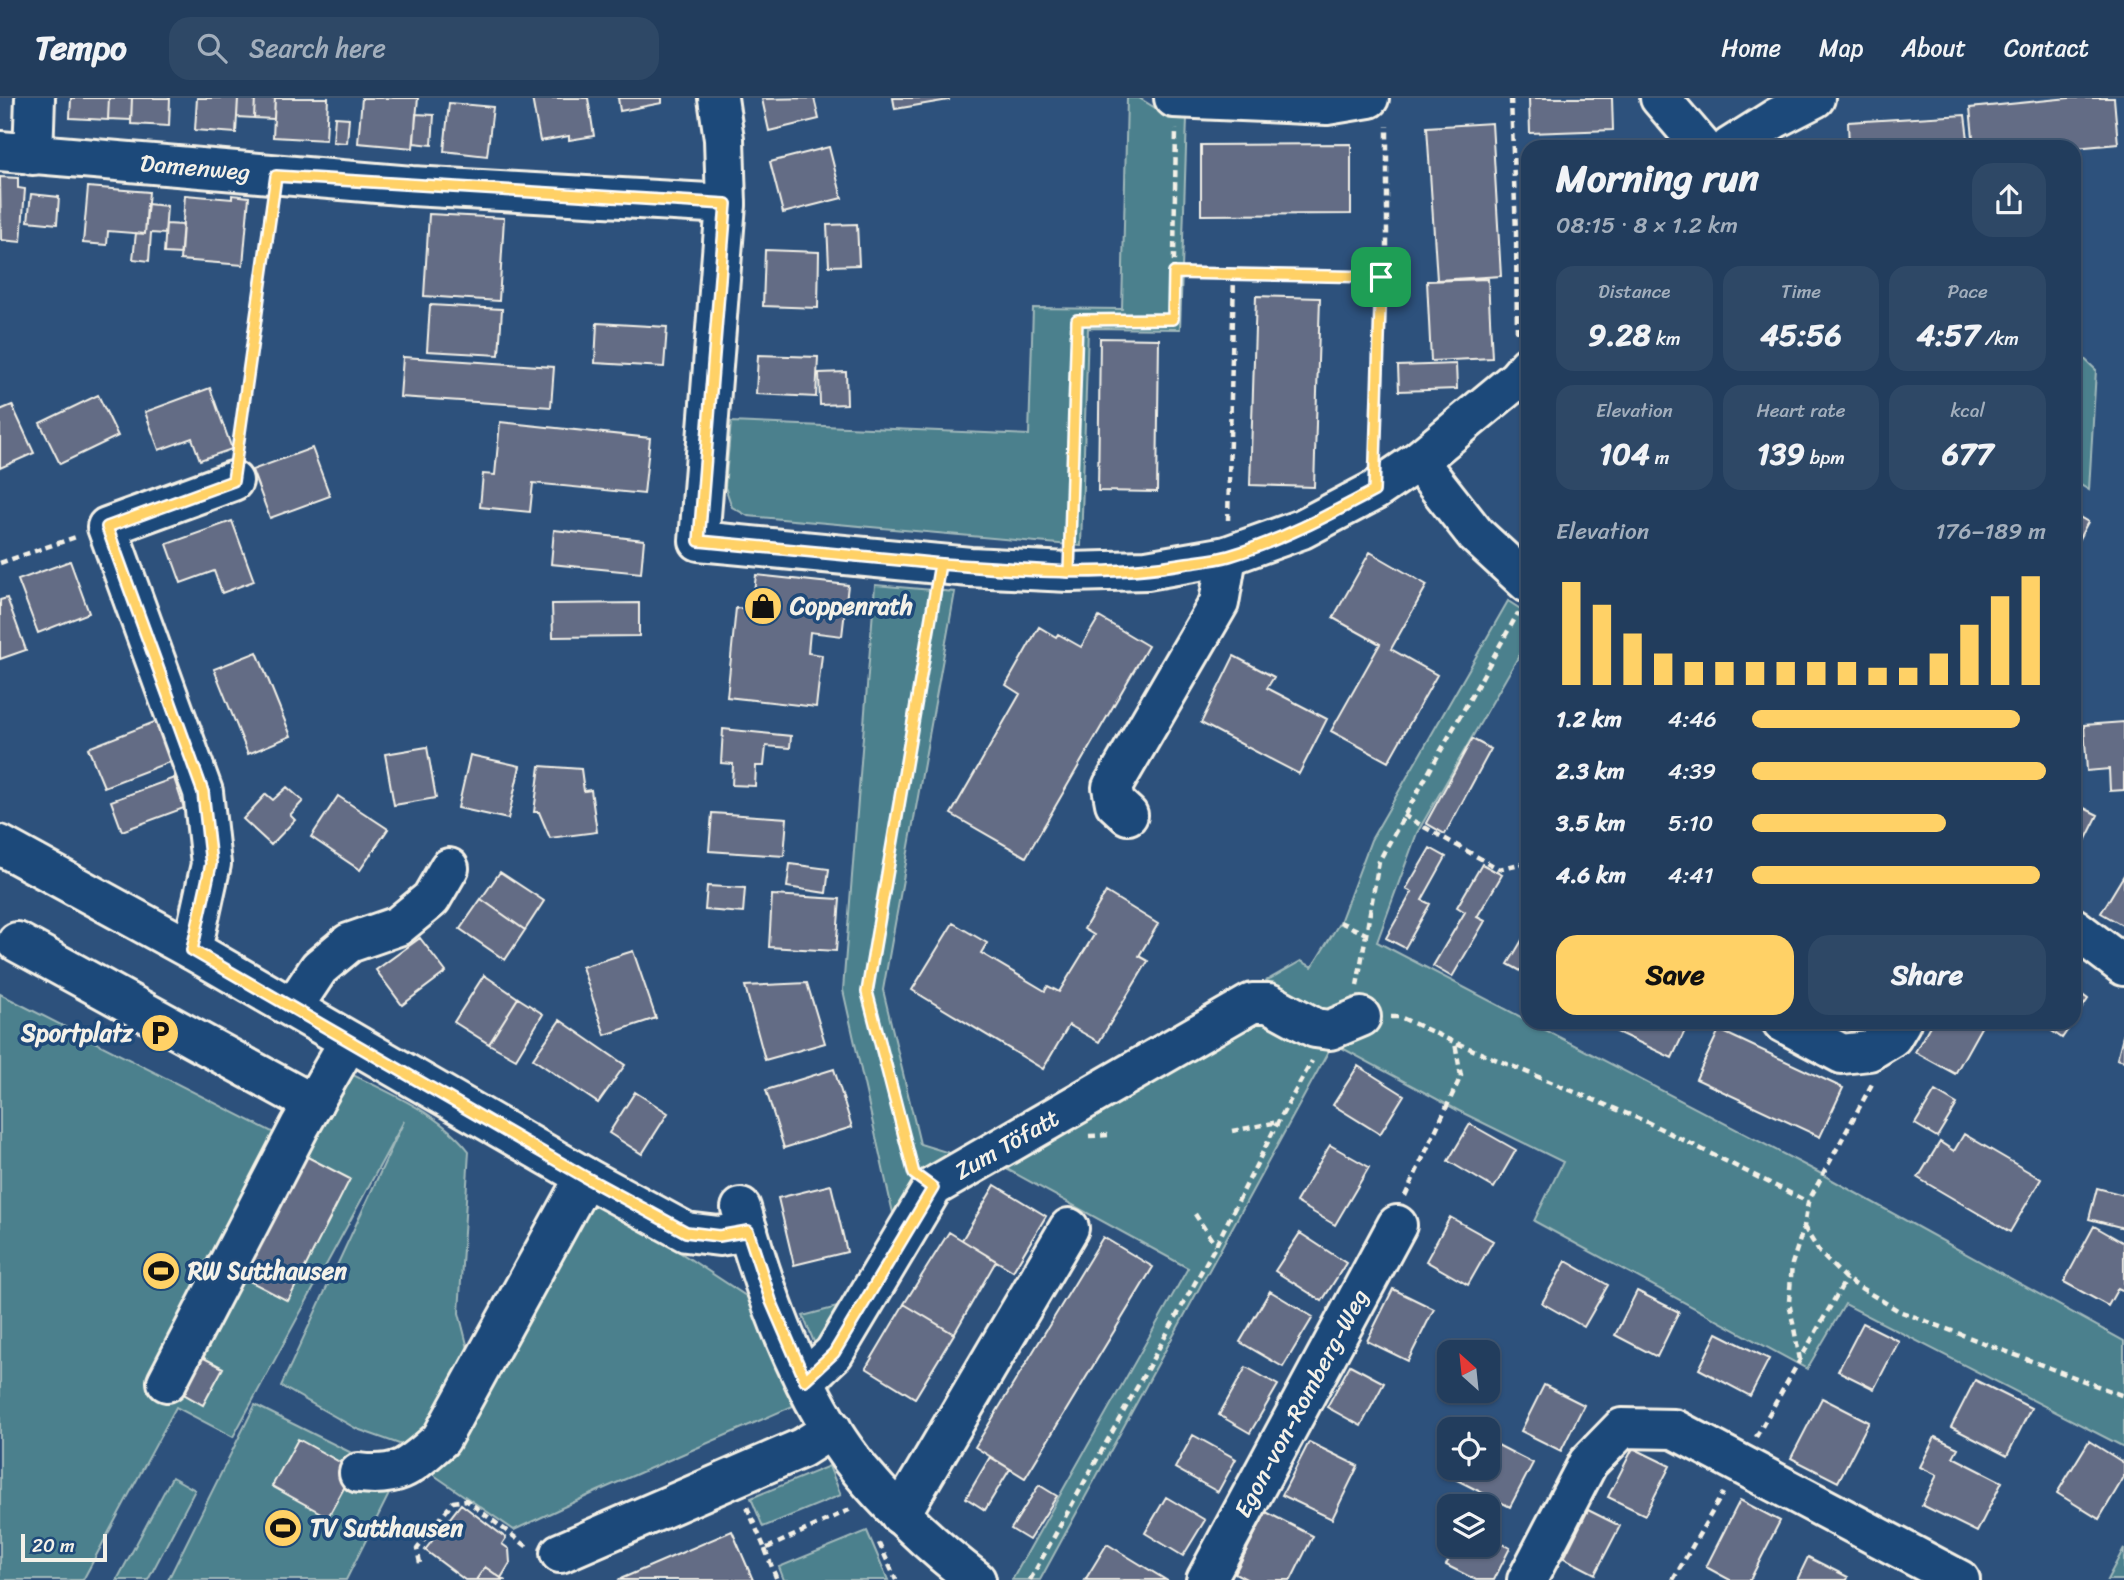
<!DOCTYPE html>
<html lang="en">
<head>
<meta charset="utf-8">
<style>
	:root { --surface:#223d5d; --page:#2e4866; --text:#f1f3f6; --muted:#a2aebc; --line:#3f5672; --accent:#ffd166 }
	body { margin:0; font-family:Sriracha,sans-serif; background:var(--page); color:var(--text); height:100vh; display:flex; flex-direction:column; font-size:26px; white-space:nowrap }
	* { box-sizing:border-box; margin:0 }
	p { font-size:23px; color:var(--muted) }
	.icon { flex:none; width:38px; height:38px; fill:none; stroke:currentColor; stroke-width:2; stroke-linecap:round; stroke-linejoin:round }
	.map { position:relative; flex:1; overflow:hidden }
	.sheet { position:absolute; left:1521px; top:42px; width:560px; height:889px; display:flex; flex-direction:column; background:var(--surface); border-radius:21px; box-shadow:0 2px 5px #0004,0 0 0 2px var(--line) }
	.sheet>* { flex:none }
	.needle { width:46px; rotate:333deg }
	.tools { position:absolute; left:1437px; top:1242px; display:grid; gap:14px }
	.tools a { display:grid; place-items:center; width:63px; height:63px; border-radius:14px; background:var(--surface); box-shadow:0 2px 5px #0004,0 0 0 2px var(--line); font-size:35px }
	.scale { position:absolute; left:21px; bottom:18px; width:86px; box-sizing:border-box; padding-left:7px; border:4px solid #f4f1e8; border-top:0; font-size:19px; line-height:24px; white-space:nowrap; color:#f4f1e8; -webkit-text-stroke:5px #1f4a7a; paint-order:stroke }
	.pin { position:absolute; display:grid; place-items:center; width:60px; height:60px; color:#fff; margin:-30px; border-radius:14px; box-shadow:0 4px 10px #0006 }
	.round { display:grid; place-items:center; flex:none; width:74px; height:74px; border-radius:21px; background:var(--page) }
	.head { display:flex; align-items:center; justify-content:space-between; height:119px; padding:0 35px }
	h1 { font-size:38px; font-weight:800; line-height:52px }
	.metrics { display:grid; grid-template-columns:repeat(3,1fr); gap:10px; height:119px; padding:7px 35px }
	.metrics div { display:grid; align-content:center; border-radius:18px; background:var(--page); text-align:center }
	.metrics b { font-size:30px; font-weight:800 }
	.metrics small { font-size:19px; font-weight:400 }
	.metrics p { font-size:19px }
	.chart { height:196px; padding:14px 35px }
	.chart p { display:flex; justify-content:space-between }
	.chart svg { width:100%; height:126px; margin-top:7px; stroke:var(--accent); stroke-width:6 }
	.action { display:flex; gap:14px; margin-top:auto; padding:14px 35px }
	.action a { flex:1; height:80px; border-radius:21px; background:var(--accent); color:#111; font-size:28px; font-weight:800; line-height:80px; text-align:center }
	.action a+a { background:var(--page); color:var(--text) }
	ul { padding:0 35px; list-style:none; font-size:23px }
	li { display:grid; grid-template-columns:112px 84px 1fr; align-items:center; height:52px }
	li i { height:18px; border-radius:9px; background:var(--accent) }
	header { display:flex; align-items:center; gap:42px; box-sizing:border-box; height:98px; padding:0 35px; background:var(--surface); border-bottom:2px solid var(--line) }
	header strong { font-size:33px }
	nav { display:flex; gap:38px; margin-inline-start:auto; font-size:24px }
	.search { width:490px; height:63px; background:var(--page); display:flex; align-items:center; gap:18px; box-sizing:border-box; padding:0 24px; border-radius:21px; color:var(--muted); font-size:26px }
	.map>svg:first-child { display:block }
	.green { fill:#4b808d; stroke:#a0b8ba; stroke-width:2 }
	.building { fill:#636c85; stroke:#f4f1e8; stroke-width:2 }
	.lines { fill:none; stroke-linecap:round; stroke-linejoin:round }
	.minor-casing { stroke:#f4f1e8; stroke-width:44 }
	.path { stroke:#f4f1e8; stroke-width:4.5; stroke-dasharray:7 5; stroke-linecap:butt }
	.minor { stroke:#1f4a7a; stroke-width:38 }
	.route-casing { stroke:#fff; stroke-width:14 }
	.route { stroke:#ffd166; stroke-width:9 }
	.labels { text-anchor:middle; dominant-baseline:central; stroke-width:7; stroke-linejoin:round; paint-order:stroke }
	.street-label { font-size:24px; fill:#f4f1e8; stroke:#1f4a7a }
	.poi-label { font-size:24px; font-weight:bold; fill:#f4f1e8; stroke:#1f4a7a; text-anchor:start }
</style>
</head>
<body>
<header>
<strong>Tempo</strong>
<div class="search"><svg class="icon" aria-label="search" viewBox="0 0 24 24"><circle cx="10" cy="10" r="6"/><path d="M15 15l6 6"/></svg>Search here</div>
<nav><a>Home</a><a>Map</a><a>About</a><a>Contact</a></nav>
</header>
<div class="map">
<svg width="2124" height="1482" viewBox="0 0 2124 1482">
	<rect width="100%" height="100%" fill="#2d517c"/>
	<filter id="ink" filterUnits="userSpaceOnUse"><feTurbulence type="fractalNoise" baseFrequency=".0143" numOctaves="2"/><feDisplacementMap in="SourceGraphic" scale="14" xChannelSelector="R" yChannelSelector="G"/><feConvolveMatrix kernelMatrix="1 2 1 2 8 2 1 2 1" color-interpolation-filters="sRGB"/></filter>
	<g filter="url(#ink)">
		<path class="green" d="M1127,0H1139L1170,19L1187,20L1180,231L1088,230L1081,448L748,418L732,409L725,389L731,324L1029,337L1033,210L1122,211Z
			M2074,251L2096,272L2089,392L2074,383Z
			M875,487L955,494L883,892L920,1046L959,1058L1301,863L1312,869L1340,824L1371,742L1508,503L1528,516V542L1417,735L1377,844L1816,1073L2124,1243V1349L1845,1206L1807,1271L1534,1123L1563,1064L1459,1013L1333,945L1040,1482H1012L1188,1170L1003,1069L940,1109L832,1287L803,1218L845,1207L895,1124L843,892Z
			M0,896L278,1037L324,963C373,988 434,1009 469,1053L459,1215L472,1266L429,1339L402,1347L357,1331L281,1288L404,1023L233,1339L176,1309L83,1482H0Z
			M590,1095L752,1202L793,1308L598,1393L514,1432L428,1373Z
			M255,1307L398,1378L346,1482H168Z
			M829,1368L841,1397L763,1429L751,1400Z
			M172,1379L195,1392L148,1482H117Z
			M867,1433L888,1482H784L779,1469Z
			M2124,1450V1482H2107Z"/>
		<path class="building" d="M71,0H109L108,22L70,20Z
			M109,0H132L131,22L108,21Z
			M132,0H170L169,28L131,26Z
			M197,0H238L236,35L195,32Z
			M238,0H255L254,20L237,19Z
			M255,0H275L274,21L254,20Z
			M275,0H328L326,42L273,39Z
			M362,0H418L413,50L358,45Z
			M532,0H588L594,38L569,42V38L540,43Z
			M618,0H662V5L620,13Z
			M814,0L819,21L769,33L762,1Z
			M893,0H949V2L895,11Z
			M1529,0H1612L1613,32L1530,35Z
			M2069,0H2114L2118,46L2074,50L1974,49L1970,10Z
			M449,5L493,9L487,58L444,53Z
			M416,16L434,17L432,47L414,45Z
			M1965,17L1969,49H1849L1848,24Z
			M335,19L349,20L347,45L333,44Z
			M1492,25L1501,178L1437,182L1427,29Z
			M1351,46V116L1201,117V47Z
			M829,49L842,100L783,115L770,64Z
			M0,79L18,80V90L25,91L21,144L1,142Z
			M88,89L149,94L145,136L108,133L107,147L83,145Z
			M31,96L59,99L57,126L28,123Z
			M185,97L232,101V97L249,99L243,167L180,162Z
			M147,106L167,108L165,136L151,135L149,163L133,161L136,135L145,136Z
			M429,116L504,120L499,203L424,198Z
			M166,126L183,127L181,156L164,155Z
			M857,126L859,167L829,168L827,127Z
			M765,152L819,154L818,210L763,208Z
			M1488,181L1492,260L1431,263L1427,183Z
			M1256,198L1320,200L1314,389L1250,387Z
			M430,207L502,211L499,257L427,253Z
			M597,225L667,229L664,269L595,265Z
			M1100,240L1159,241L1157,394L1098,393Z
			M758,257L818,259L816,299L756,296Z
			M403,259L554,269L551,309L400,299Z
			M1456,266L1457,291L1399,293L1398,268Z
			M846,274L847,306L820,307L819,275Z
			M210,290L232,351L200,362L192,340L159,352L145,314Z
			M98,297L118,338L60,366L40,325Z
			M12,307L34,355L0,370V312Z
			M500,324L650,340L644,396L533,385L530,414L480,409L483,376L495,377Z
			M312,350L330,398L270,420L252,372Z
			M2074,416L2088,424L2074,450Z
			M232,423L254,483L222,495L214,473L181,485L167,446Z
			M554,432L644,442L641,475L551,466Z
			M1370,454L1427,487L1391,551L1437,577L1388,664L1331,633L1380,546L1333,520Z
			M70,463L89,515L38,535L18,482Z
			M756,477L848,487L842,538L810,534L808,555L822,557L816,609L727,599L736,510L752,511Z
			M7,500L26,552L0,561V502Z
			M639,505V538L553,539L552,506Z
			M1099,519L1148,548L1026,759L951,716L1020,596L1006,587L1039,529L1056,539L1058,536L1081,549Z
			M257,554L291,638L248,656L214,571Z
			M1234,558L1274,579L1267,590L1327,621L1299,676L1201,625Z
			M157,623L172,663L104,689L88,650Z
			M2124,624V692L2110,693L2109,671L2087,673L2084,627Z
			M723,631L791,638L790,650L766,648L764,668H756L755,688L732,687L733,666L721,665Z
			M1472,641L1491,651L1445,736L1426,725Z
			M427,649L436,700L394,707L385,656Z
			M470,657L520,668L508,721L458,710Z
			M540,668L581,671L584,693L591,692L597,734L550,740L539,714H534Z
			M174,680L184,710L122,733L111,703Z
			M287,689L303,703L290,717L295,722L271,747L243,721L266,696L273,702Z
			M338,698L388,731L360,772L311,739Z
			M2074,705L2098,717L2074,765Z
			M712,715L787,720L784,758L709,753Z
			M1430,750L1446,759L1422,802L1430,806L1405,850L1386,840L1412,794L1406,791Z
			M790,766L829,771L826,795L787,789Z
			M1482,766L1502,777L1477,819L1485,823L1452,879L1433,868L1465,814L1457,809Z
			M500,774L544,803L525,832L481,801Z
			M2124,777V828L2101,815Z
			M707,788L745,790L743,815L705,812Z
			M1106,794L1158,826L1139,858L1148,863L1099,944L1069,927L1043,971L912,892L953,825L987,845L981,855L1045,893L1048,888L1059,894L1094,837L1084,831Z
			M772,797L840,801L836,853L769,849Z
			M481,801L525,832L505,862L460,831Z
			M1528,832V877L1508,866Z
			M420,840L446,874L402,907L376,872Z
			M633,853L656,920L605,937L582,869Z
			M484,877L518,900L489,946L454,924Z
			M807,885L825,945L765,962L745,888Z
			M2074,891L2088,901L2074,922Z
			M518,900L543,916L516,961L489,946Z
			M560,922L625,967L598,1005L533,961Z
			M1601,924H1689L1672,960L1600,926Z
			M1932,924H1984L1955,976L1915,954Z
			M2039,924H2073L2062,940Z
			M1719,932L1843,990L1820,1039L1696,981Z
			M2124,934V963L2117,961Z
			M1358,968L1404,997L1380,1036L1333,1007Z
			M834,971L852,1029L784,1050L766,992Z
			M1935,993L1957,1006L1937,1039L1915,1026Z
			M635,994L668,1015L642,1056L609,1035Z
			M1470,1026L1516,1052L1494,1090L1448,1063Z
			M1964,1036L2041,1081L2010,1134L1918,1080L1940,1044L1954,1053Z
			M1330,1047L1369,1069L1335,1127L1296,1104Z
			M298,1054L350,1081L288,1203L236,1176Z
			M831,1087L847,1154L794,1167L778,1100Z
			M995,1087L1046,1118L1013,1173L962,1142Z
			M2097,1090L2124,1097V1130L2089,1121Z
			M1450,1119L1493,1143L1468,1187L1426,1163Z
			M2094,1128L2124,1145V1193L2118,1190L2108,1208L2064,1184Z
			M949,1134L996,1163L954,1236L904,1206Z
			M1300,1135L1346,1165L1322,1203L1275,1173Z
			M1103,1139L1153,1169L1025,1380L975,1349Z
			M1566,1163L1608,1187L1584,1229L1542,1205Z
			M1393,1191L1434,1211L1408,1263L1367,1243Z
			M1270,1193L1313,1219L1283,1269L1240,1244Z
			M1637,1193L1679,1214L1657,1259L1615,1237Z
			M904,1206L954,1236L915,1300L866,1270Z
			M1863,1225L1899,1243L1874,1291L1838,1273Z
			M1717,1235L1769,1261L1750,1298L1699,1271Z
			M202,1259L223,1270L203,1307L182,1295Z
			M1350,1267L1384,1285L1361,1328L1327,1309Z
			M1246,1269L1278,1287L1250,1335L1219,1317Z
			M1975,1282L2031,1310L2007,1358L1951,1329Z
			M1544,1287L1584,1307L1561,1353L1521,1333Z
			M1822,1300L1869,1324L1838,1384L1791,1360Z
			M1193,1337L1236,1361L1218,1394L1175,1370Z
			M1935,1339L1958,1350L1953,1359L2002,1384L1977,1434L1922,1407L1937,1377L1920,1369Z
			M298,1341L354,1372L328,1419L272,1388Z
			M1488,1342L1533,1365L1510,1409L1455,1381L1461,1370H1488Z
			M2089,1343L2124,1365V1379L2099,1421L2057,1395Z
			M1309,1344L1358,1368L1332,1421L1282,1397Z
			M1633,1350L1670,1368L1645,1417L1608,1399Z
			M990,1359L1010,1371L985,1412L966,1400Z
			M1039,1387L1057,1398L1029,1442L1011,1431Z
			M1166,1399L1205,1422L1183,1458L1145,1435Z
			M1740,1402L1780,1423L1750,1482H1730L1706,1469Z
			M461,1406L506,1440L502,1446L509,1451L510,1465L501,1480L485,1469L476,1482H465L425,1452Z
			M1588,1412L1620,1428L1595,1476L1564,1460Z
			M1266,1414L1313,1438L1291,1482H1248L1235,1475Z
			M732,1433L753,1482H618Z
			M1488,1438L1510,1450L1494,1482H1476L1446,1467L1456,1447H1488Z
			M1107,1446L1166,1482H1085Z
			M1808,1459L1848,1479L1847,1482H1797Z
			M485,1469L501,1480L504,1482H476Z"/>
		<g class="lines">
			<defs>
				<g id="minor">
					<path d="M718,0L724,41L726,106L699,443L970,469L1069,474L1147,472L1227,458L1302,431L1374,393L1418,363L1517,281L1528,268"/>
					<path d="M1174,0L1327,7L1369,0"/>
					<path d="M1660,0L1702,49"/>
					<path d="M1730,49L1776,20L1815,0"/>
					<path id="s1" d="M0,53L412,88L726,106"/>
					<path d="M33,57L35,0"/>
					<path d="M1418,363L1476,437L1528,485"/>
					<path d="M1128,717L1115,705L1112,689L1219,505L1227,458"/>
					<path d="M0,747L192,852L585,1079L686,1134L719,1138L748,1133"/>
					<path d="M2074,830L2124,868"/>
					<path d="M17,844L313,1006"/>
					<path d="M192,852L211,766L203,694L107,429L233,383"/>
					<path d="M293,909L319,870L349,845L398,828L431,801L449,770"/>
					<path d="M1782,924L1842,956L1869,953L1892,939L1901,924"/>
					<path d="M741,1110C765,1195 803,1303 860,1372C894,1413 933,1449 976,1482"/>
					<path id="s2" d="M805,1282L834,1255L933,1089L1252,905H1269L1315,930L1330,932L1361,919"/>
					<path d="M167,1284L300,1028L349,943"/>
					<path d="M359,1375C401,1380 411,1367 441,1341L585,1079"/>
					<path d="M900,1417L1069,1130"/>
					<path d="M560,1455L802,1350L832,1331"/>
					<path id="s3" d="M1206,1482L1397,1127"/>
					<path d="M1527,1482L1588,1365L1622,1330L1674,1331L1960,1482"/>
				</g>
			</defs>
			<use href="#minor" class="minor-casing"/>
			<path class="path" d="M1511,0L1516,135L1517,237
				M1174,175L1381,179
				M238,351L271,110
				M1376,351L1381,179L1387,166V28
				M1228,422L1234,177
				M1070,440L1077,222L1173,221L1176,31
				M0,465L76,439
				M1403,717L1499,771L1528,764
				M1340,824L1366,836
				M1357,888L1379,763L1518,515
				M1391,919H1400L1454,944L1647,1024L1808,1104
				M1232,1033L1278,1024
				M1089,1038L1109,1037
				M911,1066L867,894L935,498
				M1405,1098L1461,978L1455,945
				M1195,1116L1215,1147
				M1804,1129L1820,1155L1846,1181L1899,1213L2124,1298
				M1800,1262L1789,1204L1792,1166L1804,1129L1808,1104L1872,986
				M1756,1339L1846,1181
				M747,1409L765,1451L851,1411
				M879,1445L896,1482
				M765,1451L777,1482
				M420,1465L417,1451L453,1404L466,1402L529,1450
				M1030,1482L1216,1147L1278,1024L1312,963
				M1673,1482L1723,1395"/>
			<use href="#minor" class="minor"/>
		</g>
	</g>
	<g class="lines" filter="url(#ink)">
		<defs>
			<path id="route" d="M1381,179L1374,393C1327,418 1280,443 1229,458C1215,462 1200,463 1187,465C1096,481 1002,472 911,463C840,456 769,450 699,443L726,106L276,78L233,383L107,429L203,694L211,766L192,852L585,1079L686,1134L719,1138L748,1133L771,1203L805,1282L834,1255L933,1090L914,1076L867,894L940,466L1069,474L1077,222L1173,221L1174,175L1381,179"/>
		</defs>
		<use href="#route" class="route-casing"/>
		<use href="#route" class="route"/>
	</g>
	<defs>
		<symbol id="shop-disc" viewBox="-11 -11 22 22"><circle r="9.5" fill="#ffd166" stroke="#1f4a7a"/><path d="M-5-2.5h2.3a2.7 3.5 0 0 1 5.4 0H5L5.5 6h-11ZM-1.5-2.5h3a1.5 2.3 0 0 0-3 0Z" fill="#111"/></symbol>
		<symbol id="parking-disc" viewBox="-11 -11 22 22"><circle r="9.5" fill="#ffd166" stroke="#1f4a7a"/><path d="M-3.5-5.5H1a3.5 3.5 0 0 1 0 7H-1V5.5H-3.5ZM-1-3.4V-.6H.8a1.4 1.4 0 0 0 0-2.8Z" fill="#111"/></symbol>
		<symbol id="stadium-disc" viewBox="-11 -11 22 22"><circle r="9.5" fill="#ffd166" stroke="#1f4a7a"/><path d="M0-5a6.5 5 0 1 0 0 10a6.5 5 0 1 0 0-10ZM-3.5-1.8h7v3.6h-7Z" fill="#111"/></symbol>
	</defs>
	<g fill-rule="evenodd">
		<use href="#shop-disc" x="741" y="486" width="44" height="44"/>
		<use href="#parking-disc" x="138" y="913" width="44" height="44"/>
		<use href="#stadium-disc" x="139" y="1151" width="44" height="44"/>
		<use href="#stadium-disc" x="261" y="1408" width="44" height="44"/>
	</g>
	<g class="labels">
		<g class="street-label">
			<text stroke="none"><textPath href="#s1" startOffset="196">Damenweg</textPath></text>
			<text stroke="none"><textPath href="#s2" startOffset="318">Zum Töfatt</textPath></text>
			<text stroke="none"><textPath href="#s3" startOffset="201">Egon-von-Romberg-Weg</textPath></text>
		</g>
		<g class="poi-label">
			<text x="790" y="508">Coppenrath</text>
			<text x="133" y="935" text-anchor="end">Sportplatz</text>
			<text x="188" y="1173">RW Sutthausen</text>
			<text x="310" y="1430">TV Sutthausen</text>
		</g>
	</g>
</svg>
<div class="tools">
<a><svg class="needle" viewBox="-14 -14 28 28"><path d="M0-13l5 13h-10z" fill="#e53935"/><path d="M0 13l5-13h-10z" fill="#a2aebc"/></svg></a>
<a><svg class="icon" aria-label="locate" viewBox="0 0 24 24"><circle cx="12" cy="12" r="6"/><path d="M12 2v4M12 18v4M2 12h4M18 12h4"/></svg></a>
<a><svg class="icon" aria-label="layers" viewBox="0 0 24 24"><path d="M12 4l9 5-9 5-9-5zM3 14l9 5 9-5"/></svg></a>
</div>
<div class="scale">20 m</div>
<div class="pin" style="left:1381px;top:179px;background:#1e9e55"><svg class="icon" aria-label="arrive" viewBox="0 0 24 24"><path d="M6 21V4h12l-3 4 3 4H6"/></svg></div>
<section class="sheet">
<div class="head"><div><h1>Morning run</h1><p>08:15 · 8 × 1.2 km</p></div><a class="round"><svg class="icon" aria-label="share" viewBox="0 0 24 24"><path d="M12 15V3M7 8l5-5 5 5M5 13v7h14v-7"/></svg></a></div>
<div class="metrics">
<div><p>Distance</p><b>9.28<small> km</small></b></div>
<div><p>Time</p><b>45:56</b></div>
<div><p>Pace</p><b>4:57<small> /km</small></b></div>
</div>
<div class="metrics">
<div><p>Elevation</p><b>104<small> m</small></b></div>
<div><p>Heart rate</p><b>139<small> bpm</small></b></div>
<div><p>kcal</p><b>677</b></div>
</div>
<div class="chart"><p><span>Elevation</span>176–189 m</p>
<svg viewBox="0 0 160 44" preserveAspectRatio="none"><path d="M5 44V8M15 44V16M25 44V26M35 44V33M45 44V36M55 44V36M65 44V36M75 44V36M85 44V36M95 44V36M105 44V38M115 44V38M125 44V33M135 44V23M145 44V13M155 44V6"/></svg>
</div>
<ul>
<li><b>1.2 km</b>4:46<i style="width:91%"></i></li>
<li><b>2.3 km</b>4:39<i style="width:100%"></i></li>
<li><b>3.5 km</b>5:10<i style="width:66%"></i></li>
<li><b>4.6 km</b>4:41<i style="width:98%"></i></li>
</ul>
<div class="action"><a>Save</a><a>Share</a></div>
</section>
</div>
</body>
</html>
